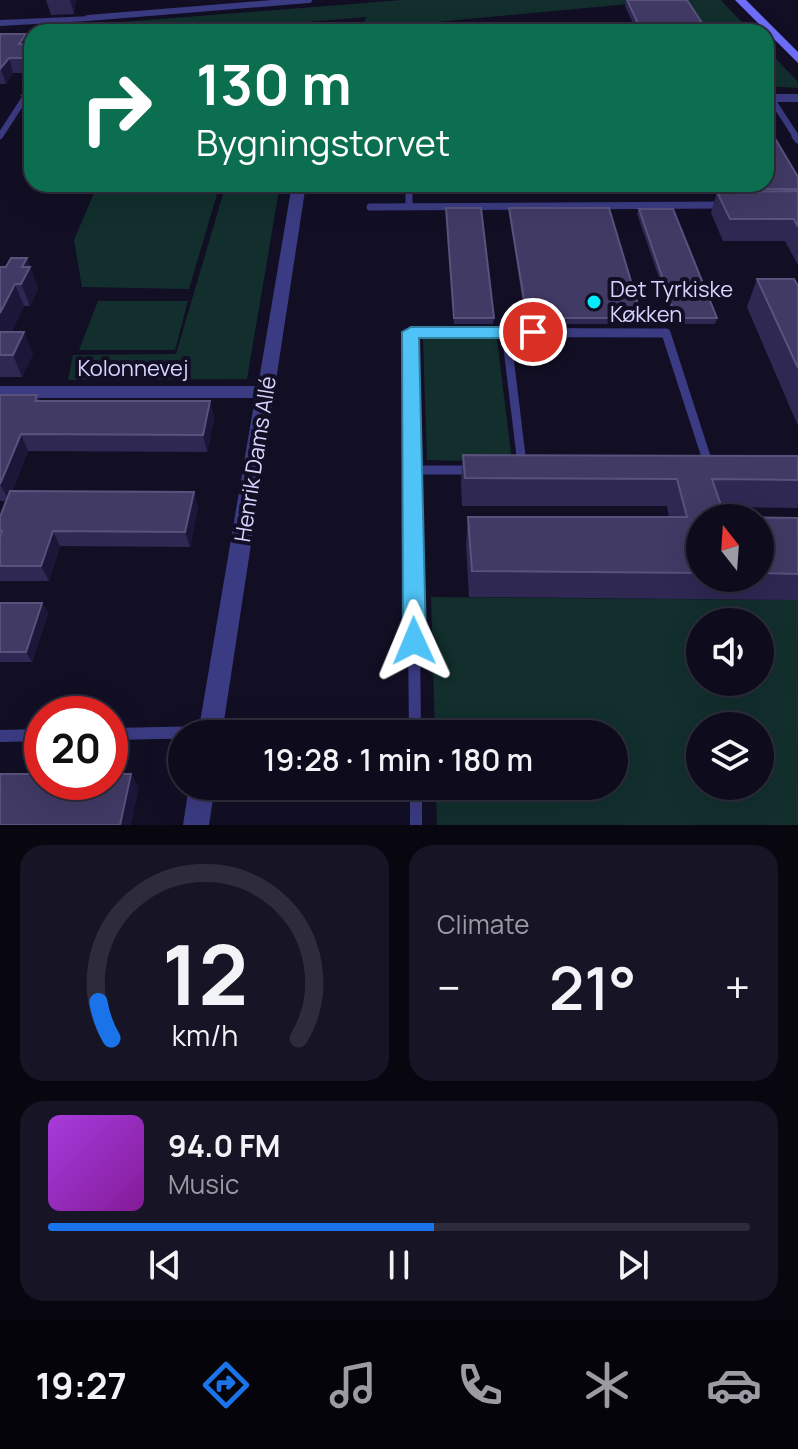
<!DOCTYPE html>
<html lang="en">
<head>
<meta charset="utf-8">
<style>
  :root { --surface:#0e0b1c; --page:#171425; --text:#f1f3f6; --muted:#9b9ba3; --line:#2e2b3b; --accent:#1a73e8 }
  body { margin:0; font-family:Manrope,sans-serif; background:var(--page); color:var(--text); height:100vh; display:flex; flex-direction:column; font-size:30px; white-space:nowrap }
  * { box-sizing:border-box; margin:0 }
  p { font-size:26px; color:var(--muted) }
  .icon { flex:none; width:44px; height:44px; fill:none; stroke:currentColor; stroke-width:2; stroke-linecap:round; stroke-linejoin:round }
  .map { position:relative; height:825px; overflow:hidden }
  .sheet { display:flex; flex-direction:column; gap:20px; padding:20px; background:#08060f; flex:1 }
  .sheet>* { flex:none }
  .hud { position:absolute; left:24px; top:24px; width:750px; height:168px; border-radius:24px; box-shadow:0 8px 32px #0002,0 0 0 2px var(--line); background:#0b6e4f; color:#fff; overflow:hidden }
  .needle { width:52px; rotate:343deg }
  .buttons { position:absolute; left:686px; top:504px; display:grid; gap:16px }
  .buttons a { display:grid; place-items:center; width:88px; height:88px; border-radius:50%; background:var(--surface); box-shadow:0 8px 32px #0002,0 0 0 2px var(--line); font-size:40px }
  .speed { position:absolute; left:24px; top:696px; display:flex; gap:16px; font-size:40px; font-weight:700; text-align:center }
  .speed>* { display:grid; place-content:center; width:104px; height:104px; border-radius:50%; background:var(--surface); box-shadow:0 8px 32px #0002,0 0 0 2px var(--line); line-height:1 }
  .speed .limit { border:12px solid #d22; background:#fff; color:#111 }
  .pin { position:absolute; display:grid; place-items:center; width:68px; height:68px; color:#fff; margin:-34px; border:4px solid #fff; border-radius:50%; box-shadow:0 2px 8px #0007 }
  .me { position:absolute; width:88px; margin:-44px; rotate:359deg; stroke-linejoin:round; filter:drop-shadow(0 0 6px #0008) }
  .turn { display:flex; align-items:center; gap:28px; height:168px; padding:0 40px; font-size:36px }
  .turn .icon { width:104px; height:104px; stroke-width:2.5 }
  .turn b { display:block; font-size:56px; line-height:68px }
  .big { font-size:60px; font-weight:600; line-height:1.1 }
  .sheet .card { flex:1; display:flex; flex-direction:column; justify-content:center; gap:12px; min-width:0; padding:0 28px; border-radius:24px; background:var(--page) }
  .sheet .dial { align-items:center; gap:0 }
  .dial svg { height:208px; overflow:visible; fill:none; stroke:var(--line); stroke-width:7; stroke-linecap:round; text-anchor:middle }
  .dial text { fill:var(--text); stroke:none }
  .song { display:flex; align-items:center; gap:24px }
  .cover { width:96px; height:96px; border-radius:12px; background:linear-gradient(135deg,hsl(280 70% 55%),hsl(290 70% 35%)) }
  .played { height:8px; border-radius:4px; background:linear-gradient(90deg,var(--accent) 55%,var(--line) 55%) }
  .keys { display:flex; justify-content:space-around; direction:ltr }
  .heat { display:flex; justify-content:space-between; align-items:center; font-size:44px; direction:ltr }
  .sheet .tiles { flex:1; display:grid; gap:20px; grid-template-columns:1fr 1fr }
  .card:last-child { grid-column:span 2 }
  .trip { position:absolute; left:168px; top:720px; width:460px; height:80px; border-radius:40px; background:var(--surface); box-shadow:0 8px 32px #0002,0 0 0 2px var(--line); font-weight:600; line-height:80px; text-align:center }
  .dock { display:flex; height:128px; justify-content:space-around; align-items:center; background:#06040b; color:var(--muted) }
  .dock .icon { width:56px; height:56px }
  .dock .on { color:var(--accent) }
  .dock b { font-size:36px; color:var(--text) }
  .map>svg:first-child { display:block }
</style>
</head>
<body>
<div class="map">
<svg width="798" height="825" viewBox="0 0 798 825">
  <rect width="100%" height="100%" fill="#120f25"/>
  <path fill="#122f2d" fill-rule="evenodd" d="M403 0H672L425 23 429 32H360L366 17 186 32H91L97 24Z
    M688 0H721L751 32H708Z
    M766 48 798 82V88L766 86Z
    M98 184H220L189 289 82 287 74 240Z
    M226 184H280L247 379 68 380 73 355 176 354Z
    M98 301H188L175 350H79Z
    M423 339H497L512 462 427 460Z
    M431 597 798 600V825H437L436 786H614V734H435ZM700 622H760V682H700ZM700 726H760V786H700Z"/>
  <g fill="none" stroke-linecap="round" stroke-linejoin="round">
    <path stroke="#3b3b83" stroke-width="6" d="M88 18 309 0
      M771 98 797 138
      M0 136 26 96"/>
    <path stroke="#3b3b83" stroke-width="7" d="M795 136 798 140
      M409 184V204
      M370 207 723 205"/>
    <path stroke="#3b3b83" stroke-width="9" d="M506 332 522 464
      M412 470H473
      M413 538 411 332 666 333 709 466"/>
    <path stroke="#3b3b83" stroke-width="12" d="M413 536 415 734
      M110 734 211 732
      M0 736 42 735
      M416 786V825"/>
    <path fill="#3b3b83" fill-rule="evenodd" d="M92 16V20L88 21 0 26V20Z
      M32 93V99L20 96 22 94Z
      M766 94H798V102H766Z
      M292 184H306L222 734H198L255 398H0V386H258Z
      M189 786H215L209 825H183Z"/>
    <path fill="#6d6ffc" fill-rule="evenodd" d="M735 0H746L798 52V63Z"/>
  </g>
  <path fill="#2f2853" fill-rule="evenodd" d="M46 0H76L74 14 51 15Z
    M626 0H687L708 32H637L625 6Z
    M0 34H26L29 44H32V73H13L6 84H0Z
    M722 184H766L798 189V265L785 241H723L711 213 717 192H725Z
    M446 208 494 318 493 324H454Z
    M509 208 642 318 640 324H526L509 213Z
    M639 209 717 318 715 324H675L637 214Z
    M27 258 38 289 30 306H24L11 332 33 354 22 377H0V267H6Z
    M757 279 798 286V426L747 307Z
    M0 395H37L40 401H210L214 418 207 452 28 451 12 491 198 507 190 547 60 546 49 581H0V517L7 501H0Z
    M463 455 798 456V508L721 507 725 517 798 518V600L469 597 466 544 468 517H669L667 506H462L461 483ZM700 518H760V578H700Z
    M0 603H42L48 613 32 662H0Z"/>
  <path fill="#1c1639" d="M70 0H76L74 14Z
    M26 34 30 49 19 44Z
    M9 58 13 73 6 84 1 69Z
    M27 258 38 289 30 306 21 284 22 267Z
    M15 284 24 306 0 353V313Z
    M24 332 33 354 22 377 13 355Z
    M210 401 214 418 207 452 203 435Z
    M21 434 28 451 9 501 0 484Z
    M194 492 198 507 190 547 185 532Z
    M53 531 60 546 49 581 41 566Z
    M42 603 48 613 32 662 26 652Z
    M131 774 139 787 131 825H120Z"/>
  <path fill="#413a65" stroke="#58527d" stroke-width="2" d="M627 0H687L708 32H642Z
    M232 26H290L289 32H230Z
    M0 34H26L19 44H32V58H9L0 69Z
    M766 140H776L798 177V189H732L730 184H766Z
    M798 191V227L794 219H730L717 192Z
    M446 208H481L494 318H454Z
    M509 208H609L642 318H527Z
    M639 209H673L717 318H676Z
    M11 258H27L22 267H30L21 284H15L0 313V267H6Z
    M757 279H794L798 286V368Z
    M0 332H24L13 355H0Z
    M0 395H37L35 401H210L203 435 21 434 0 484Z
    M463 455 798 456V480L712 479 725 517 798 518V574L760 573V518H700V573L472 571 468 517H687L677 479 465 478Z
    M10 491 194 492 185 532 53 531 41 566H0V537L2 531H0V517Z
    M0 603H42L26 652H0Z
    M0 774H42V782H110V774H131L120 825H0Z"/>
  <path fill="#4fc3f7" stroke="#337fa1" stroke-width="2" d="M411 327H533L541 332 533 338H419L426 641 422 649 414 652 406 649 403 641 402 332Z"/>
  <circle fill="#04ecfa" stroke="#120f25" stroke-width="3" cx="594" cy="302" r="8"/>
  <g text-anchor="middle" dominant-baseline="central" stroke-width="8" stroke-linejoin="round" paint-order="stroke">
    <g font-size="22" fill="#d7d4fe" stroke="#120f25" text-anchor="start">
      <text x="610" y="289">Det Tyrkiske<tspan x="610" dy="25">Køkken</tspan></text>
    </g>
    <g font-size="22" fill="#d7d4fe" stroke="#120f25">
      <text x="133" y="368">Kolonnevej</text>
      <text transform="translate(255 459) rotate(-81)">Henrik Dams Allé</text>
    </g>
  </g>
</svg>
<div class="buttons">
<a><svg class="needle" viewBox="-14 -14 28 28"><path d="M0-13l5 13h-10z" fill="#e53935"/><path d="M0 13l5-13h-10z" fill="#9b9ba3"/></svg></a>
<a><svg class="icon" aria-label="sound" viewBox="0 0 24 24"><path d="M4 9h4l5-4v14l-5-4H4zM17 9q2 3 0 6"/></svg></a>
<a><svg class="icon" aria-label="layers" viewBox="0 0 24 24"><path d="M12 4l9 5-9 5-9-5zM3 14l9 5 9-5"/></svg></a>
</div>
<div class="speed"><div class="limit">20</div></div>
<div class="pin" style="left:533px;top:332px;background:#d93025"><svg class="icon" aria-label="arrive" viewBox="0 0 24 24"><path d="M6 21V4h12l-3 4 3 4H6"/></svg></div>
<svg class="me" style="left:414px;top:641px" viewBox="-20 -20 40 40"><path d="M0-17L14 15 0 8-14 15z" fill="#4fc3f7" stroke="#fff" stroke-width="4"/></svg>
<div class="trip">19:28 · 1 min · 180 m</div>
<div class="hud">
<div class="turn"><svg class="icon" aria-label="right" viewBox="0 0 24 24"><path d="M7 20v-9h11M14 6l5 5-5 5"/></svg><div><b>130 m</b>Bygningstorvet</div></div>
</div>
</div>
<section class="sheet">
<div class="tiles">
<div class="card dial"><svg viewBox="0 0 100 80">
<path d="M14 69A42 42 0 1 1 86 69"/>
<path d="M14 69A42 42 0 0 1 9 55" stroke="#1a73e8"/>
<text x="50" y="56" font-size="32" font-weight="700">12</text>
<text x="50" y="72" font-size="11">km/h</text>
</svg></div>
<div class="card"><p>Climate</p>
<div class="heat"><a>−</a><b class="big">21°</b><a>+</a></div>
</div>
<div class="card">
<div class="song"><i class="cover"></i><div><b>94.0 FM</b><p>Music</p></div></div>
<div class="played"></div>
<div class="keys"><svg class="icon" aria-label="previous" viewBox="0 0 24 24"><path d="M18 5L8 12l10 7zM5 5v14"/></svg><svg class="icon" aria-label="pause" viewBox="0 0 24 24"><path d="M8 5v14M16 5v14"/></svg><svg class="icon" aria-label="next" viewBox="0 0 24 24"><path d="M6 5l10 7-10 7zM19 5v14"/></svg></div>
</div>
</div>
</section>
<nav class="dock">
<b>19:27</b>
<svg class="icon on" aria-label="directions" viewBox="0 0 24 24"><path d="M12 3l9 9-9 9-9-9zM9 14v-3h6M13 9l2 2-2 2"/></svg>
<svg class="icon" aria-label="music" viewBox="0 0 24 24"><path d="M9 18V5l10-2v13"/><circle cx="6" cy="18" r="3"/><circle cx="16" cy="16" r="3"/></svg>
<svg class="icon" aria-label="phone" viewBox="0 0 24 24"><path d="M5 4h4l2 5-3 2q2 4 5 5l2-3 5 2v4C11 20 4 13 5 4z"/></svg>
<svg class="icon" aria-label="climate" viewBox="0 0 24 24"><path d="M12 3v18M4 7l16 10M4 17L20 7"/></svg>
<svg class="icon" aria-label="car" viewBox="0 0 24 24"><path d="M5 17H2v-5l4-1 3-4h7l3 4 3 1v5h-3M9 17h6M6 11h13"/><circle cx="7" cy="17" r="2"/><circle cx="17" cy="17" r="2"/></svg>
</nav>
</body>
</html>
